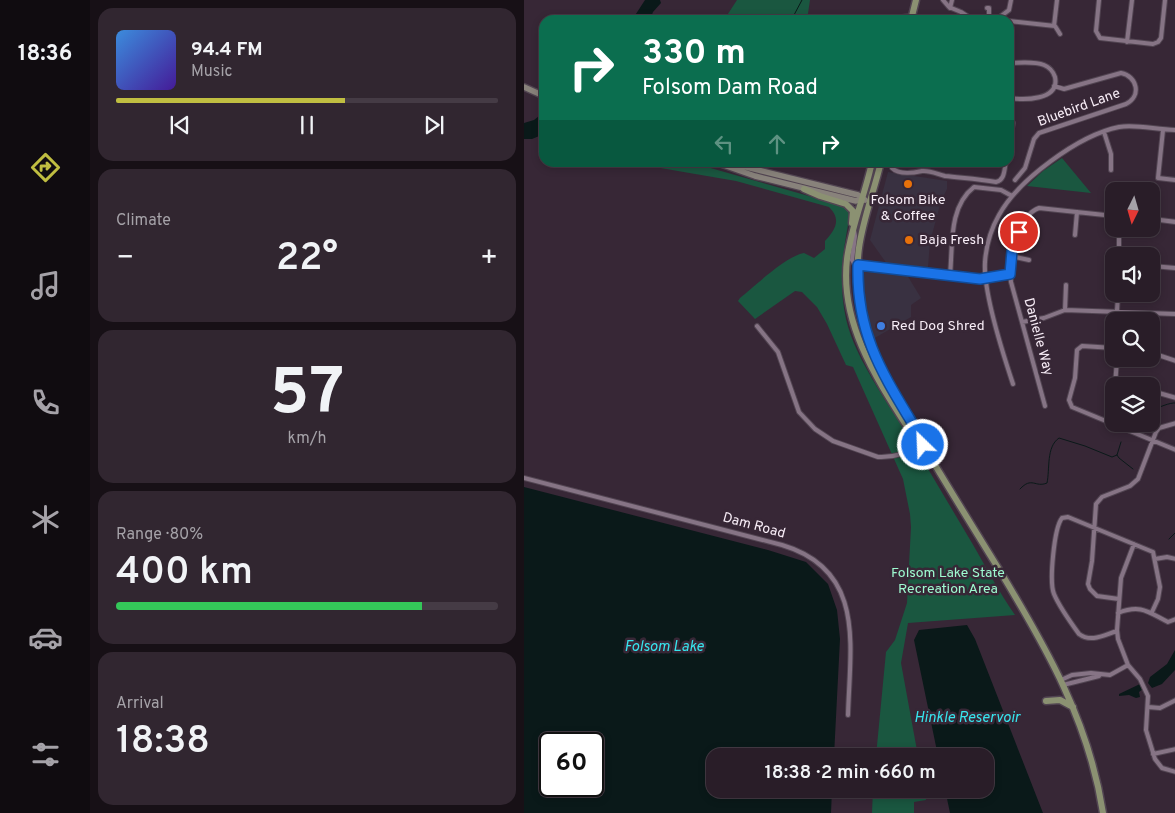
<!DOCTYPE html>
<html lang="en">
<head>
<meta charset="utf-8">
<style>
  :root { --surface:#291d28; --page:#312630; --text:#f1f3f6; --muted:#a5a2a8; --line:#453b45; --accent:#c0be41 }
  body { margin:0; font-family:Overpass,sans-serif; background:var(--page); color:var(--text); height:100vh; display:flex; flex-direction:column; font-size:19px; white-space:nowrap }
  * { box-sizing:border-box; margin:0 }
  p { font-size:16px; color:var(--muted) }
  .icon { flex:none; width:28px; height:28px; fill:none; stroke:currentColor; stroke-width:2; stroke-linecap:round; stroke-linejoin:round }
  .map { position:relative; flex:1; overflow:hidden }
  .drawer { display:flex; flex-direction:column; gap:8px; padding:8px; background:#171016; width:434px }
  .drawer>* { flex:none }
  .top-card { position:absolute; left:15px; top:15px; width:475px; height:152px; border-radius:15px; box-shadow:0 2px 8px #0003,0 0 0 1px var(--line); background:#0b6e4f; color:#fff; overflow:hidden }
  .needle { width:32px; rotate:185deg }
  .buttons { position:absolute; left:581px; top:182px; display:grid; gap:10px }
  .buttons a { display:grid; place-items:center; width:55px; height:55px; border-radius:10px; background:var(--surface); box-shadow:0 2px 8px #0003,0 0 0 1px var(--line); font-size:25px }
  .speed { position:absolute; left:15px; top:732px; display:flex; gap:10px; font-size:25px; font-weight:700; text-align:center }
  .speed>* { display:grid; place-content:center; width:65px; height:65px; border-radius:50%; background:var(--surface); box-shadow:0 2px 8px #0003,0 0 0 1px var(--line); line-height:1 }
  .speed .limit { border:2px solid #111; border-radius:8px; background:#fff; color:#111 }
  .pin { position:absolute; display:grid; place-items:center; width:42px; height:42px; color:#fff; margin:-21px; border:2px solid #fff; border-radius:50%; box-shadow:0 1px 5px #0007 }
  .me { position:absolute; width:55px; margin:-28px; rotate:336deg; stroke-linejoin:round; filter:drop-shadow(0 0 4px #0008) }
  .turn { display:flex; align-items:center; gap:18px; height:105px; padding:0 20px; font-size:22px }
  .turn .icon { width:65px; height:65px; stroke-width:2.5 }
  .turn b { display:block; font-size:35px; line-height:42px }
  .lanes { display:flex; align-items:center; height:48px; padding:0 20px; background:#0003; justify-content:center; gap:25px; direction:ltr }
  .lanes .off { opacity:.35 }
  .big { font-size:38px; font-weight:600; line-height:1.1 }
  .drawer .tile { flex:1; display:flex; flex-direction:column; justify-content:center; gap:8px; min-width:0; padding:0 18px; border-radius:15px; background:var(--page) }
  .drawer .dial { align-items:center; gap:0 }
  .dial b { font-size:65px; line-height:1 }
  .song { display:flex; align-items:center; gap:15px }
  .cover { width:60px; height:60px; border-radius:8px; background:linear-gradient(135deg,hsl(210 70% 55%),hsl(260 70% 35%)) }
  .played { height:5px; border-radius:2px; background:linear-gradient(90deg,var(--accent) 60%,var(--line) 60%) }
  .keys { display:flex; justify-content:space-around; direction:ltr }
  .heat { display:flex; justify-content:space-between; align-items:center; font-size:28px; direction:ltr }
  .charge { height:8px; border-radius:4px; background:linear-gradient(90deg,#34c759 80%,var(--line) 0) }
  .trip { position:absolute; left:182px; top:748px; width:288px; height:50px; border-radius:15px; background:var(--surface); box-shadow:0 2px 8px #0003,0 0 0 1px var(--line); font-weight:600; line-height:50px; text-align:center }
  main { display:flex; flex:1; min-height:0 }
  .tab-bar { display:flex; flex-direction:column; width:90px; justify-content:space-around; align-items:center; background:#100c10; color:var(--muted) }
  .tab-bar .icon { width:35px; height:35px }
  .tab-bar .on { color:var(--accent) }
  .tab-bar b { font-size:22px; color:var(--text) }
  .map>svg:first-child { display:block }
</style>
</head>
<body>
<main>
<nav class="tab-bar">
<b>18:36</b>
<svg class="icon on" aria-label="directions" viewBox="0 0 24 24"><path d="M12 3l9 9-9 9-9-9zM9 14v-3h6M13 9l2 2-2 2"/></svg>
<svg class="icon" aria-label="music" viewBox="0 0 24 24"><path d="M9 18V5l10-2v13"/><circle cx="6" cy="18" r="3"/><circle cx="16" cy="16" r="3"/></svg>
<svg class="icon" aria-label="phone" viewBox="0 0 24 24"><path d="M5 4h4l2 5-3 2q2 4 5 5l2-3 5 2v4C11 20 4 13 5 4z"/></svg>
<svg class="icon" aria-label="climate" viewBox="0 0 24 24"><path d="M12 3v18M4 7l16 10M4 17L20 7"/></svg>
<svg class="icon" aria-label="car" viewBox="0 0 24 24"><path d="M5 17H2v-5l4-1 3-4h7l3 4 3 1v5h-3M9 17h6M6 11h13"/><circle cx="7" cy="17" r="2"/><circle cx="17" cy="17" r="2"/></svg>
<svg class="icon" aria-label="filters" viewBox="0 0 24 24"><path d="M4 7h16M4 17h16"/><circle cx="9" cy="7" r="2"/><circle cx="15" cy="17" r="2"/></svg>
</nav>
<section class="drawer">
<div class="tile">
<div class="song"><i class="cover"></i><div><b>94.4 FM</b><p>Music</p></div></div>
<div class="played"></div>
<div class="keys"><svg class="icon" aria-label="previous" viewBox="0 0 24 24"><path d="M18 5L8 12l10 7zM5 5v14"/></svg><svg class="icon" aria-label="pause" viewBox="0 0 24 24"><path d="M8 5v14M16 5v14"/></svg><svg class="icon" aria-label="next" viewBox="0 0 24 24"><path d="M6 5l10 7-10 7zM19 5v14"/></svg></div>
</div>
<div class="tile"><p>Climate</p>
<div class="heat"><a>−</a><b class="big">22°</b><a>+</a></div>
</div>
<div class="tile dial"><b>57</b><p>km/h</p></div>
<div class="tile"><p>Range · 80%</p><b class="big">400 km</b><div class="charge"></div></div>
<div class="tile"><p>Arrival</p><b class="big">18:38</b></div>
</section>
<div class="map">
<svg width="652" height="813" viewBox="0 0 652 813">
  <rect width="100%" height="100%" fill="#372736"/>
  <path fill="#393141" d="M364 172 423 181V189L417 201 406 242 404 267 363 264 346 240Z
    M342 270 383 275 397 298 387 305V317L349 339 342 324 338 304 337 277 338 272Z"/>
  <path fill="#1a5740" d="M213 0H286L283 20H200Z
    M538 158 567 193 503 186 519 171Z
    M115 163H169L320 206 326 214C319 251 314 281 322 319 332 363 371 412 394 452 412 482 430 513 448 543 462 567 475 592 491 615L384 623 377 663 394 756H352L362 652 371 640 383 603 387 527 386 514 379 479 329 367 322 365 303 324 293 307 278 292 271 291 231 319 214 301 216 298C231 286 262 256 280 253L290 258 301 249V241C311 230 318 220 305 207L212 181 119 165Z
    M349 789H400L402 800 390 802V813H348Z"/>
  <path fill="#0a1919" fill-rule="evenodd" d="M121 0H136L137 3 129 12 126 20H108Z
    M20 112V134L8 139H0V123L10 120Z
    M0 487 244 550 282 562 304 584 313 610 316 639 310 756H191V789H308L307 813H0ZM26 744H69V786H26Z
    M443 625 451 639 519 813H426L421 789H461V756H414L390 640 395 630Z
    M651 650V670L638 684 628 688 624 683 626 677 643 664Z
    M616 684 619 689 615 692 616 697 612 698 605 695 595 696V694Z"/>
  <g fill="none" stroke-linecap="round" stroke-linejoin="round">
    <path stroke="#0a1919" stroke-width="1" d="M270 15 278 0
      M257 20 259 18 276 15 307 20
      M628 410C634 408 646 402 652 403
      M607 428 609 424
      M593 455 595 458 609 469
      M496 489C508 476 511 488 523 483 526 469 522 447 535 438L561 446 588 457 593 455 597 442
      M645 539 652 532"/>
    <g stroke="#524552" stroke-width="6">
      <path id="minor" d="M419 0 425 7 437 12 449 20
        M575 0 572 31 576 38 629 44 634 42 637 38 641 0
        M426 8 428 0
        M463 8H465V20
        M376 20 378 17 388 16
        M472 20 485 10 487 0
        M485 21 531 26 536 34
        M530 26 533 0
        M603 42 608 0
        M485 63C496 63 510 61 520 65 525 67 529 71 531 77 536 101 499 100 485 98
        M485 120 489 123 485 144
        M639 130 634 178 652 180
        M580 132 587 154V170
        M369 162 368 168C375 175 389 173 398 171 406 170 413 174 421 176 438 178 455 179 472 182 481 180 480 170 482 162
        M491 180 501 168 510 139 515 133 602 104C618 96 613 76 597 73L540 89 530 86
        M628 219 652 222
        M330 230 331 236 328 260 331 265 457 279 486 274
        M551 235 553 212
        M487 256 505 260
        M595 256V229
        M628 266 652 268
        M426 275C429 247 424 207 450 187L477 190 488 196
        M541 310 542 285
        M593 311 594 294
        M498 322 520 318 541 310 652 314
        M233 326 254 352 275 412 291 429 309 441 354 457C371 458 384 452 399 445
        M590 348 558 346 553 350 551 378 545 400 548 407 652 450
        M628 353 652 361
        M489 384C479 354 459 292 461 262 462 247 467 229 475 215 494 180 555 135 595 127 613 124 633 130 652 130
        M591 384 611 386
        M591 386 593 359
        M628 391 652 398
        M521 406 487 282C484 261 493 216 515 208L590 216
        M584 423 590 400
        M0 478 258 545C342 570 326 645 324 715
        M610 544 597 578 593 630 594 639 604 665 616 679 624 696 622 730 631 759 638 768 652 772
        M631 559 643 557 652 559
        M595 599 573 596 566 589 564 584 568 561 572 504 578 497 606 486 614 479 632 432 635 428 652 423
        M594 613C617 604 624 612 644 622L652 619
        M593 631C580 635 567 643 555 634 547 623 535 606 530 594 525 582 530 528 538 518L544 517 629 552 636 587 634 599 628 612
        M537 680 548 675 567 673 586 675 604 665
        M539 685 575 676
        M624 707 636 708 652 700
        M629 754 652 749"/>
    </g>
    <g stroke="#524552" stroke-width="8">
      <path id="secondary" d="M0 87 20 96
        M191 162 231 176 332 201 338 199
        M202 162 334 195 341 200"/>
    </g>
    <g stroke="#524552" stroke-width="9">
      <path id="primary" d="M387 20 392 0
        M348 162C341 195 327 227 323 259 315 327 357 385 391 439L399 445
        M357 162C350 191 339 219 335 248 325 324 358 374 396 436L399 445C424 487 450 529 476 571 523 649 565 722 579 813
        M280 189 296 196 322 204 329 211 328 223
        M522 701 536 700 549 707"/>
    </g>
    <use href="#minor" stroke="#867485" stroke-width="4"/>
    <use href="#secondary" stroke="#88827b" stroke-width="5.5"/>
    <use href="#primary" stroke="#8b9172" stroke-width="6"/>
  </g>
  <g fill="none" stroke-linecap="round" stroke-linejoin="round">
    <g stroke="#114b97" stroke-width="12">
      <path id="route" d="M399 445 396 436C361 377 332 337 334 265L456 279 486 274 488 251 495 232"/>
    </g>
    <use href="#route" stroke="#1a73e8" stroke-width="9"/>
  </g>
  <g fill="#e8710a" stroke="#372736" stroke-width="2">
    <circle cx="384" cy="184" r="5"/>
    <circle cx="385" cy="240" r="5"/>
  </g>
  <circle fill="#3f7fe0" stroke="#372736" stroke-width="2" cx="357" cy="326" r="5"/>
  <g text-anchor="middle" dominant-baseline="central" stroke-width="5" stroke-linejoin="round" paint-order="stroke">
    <g font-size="14" fill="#f8edf7" stroke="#372736">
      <text transform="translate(555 108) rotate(-20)">Bluebird Lane</text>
      <text transform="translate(514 337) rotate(75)">Danielle Way</text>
      <text transform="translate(230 526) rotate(15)">Dam Road</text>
    </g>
    <g font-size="14" fill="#f8edf7" stroke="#372736" text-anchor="start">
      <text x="384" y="200" text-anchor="middle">Folsom Bike<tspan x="384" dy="16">&amp; Coffee</tspan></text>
      <text x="395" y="240">Baja Fresh</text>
      <text x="367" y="326">Red Dog Shred</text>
    </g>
    <g font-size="14" fill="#9efad0" stroke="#372736">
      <text x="424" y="573">Folsom Lake State<tspan x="424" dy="16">Recreation Area</tspan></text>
    </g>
    <g font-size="15" font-style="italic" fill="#37e5ee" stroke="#372736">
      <text x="140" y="647">Folsom Lake</text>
      <text x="443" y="718">Hinkle Reservoir</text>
    </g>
  </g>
</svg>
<div class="buttons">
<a><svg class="needle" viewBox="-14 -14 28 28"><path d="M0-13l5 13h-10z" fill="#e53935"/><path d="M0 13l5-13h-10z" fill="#a5a2a8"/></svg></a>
<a><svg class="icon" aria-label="sound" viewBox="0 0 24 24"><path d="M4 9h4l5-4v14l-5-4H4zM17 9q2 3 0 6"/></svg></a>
<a><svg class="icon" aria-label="search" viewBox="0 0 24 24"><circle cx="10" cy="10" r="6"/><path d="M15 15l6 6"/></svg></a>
<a><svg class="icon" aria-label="layers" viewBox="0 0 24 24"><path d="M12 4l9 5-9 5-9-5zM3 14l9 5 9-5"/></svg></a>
</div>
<div class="speed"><div class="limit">60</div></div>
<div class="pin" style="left:495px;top:232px;background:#d93025"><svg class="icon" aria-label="arrive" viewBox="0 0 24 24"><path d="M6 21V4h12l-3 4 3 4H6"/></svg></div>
<svg class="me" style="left:399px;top:445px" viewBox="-20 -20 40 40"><circle r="17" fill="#1a73e8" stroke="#fff" stroke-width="3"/><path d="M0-11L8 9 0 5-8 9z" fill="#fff"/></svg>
<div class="trip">18:38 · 2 min · 660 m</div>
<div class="top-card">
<div class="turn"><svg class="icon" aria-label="right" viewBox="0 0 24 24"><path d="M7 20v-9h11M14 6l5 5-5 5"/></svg><div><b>330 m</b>Folsom Dam Road</div></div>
<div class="lanes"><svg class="icon off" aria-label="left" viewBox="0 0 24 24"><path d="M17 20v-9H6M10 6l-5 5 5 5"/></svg><svg class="icon off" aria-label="ahead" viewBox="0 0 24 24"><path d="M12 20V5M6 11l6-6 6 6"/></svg><svg class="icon" aria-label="right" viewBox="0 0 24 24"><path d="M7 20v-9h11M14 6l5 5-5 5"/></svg></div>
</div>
</div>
</main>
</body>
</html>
